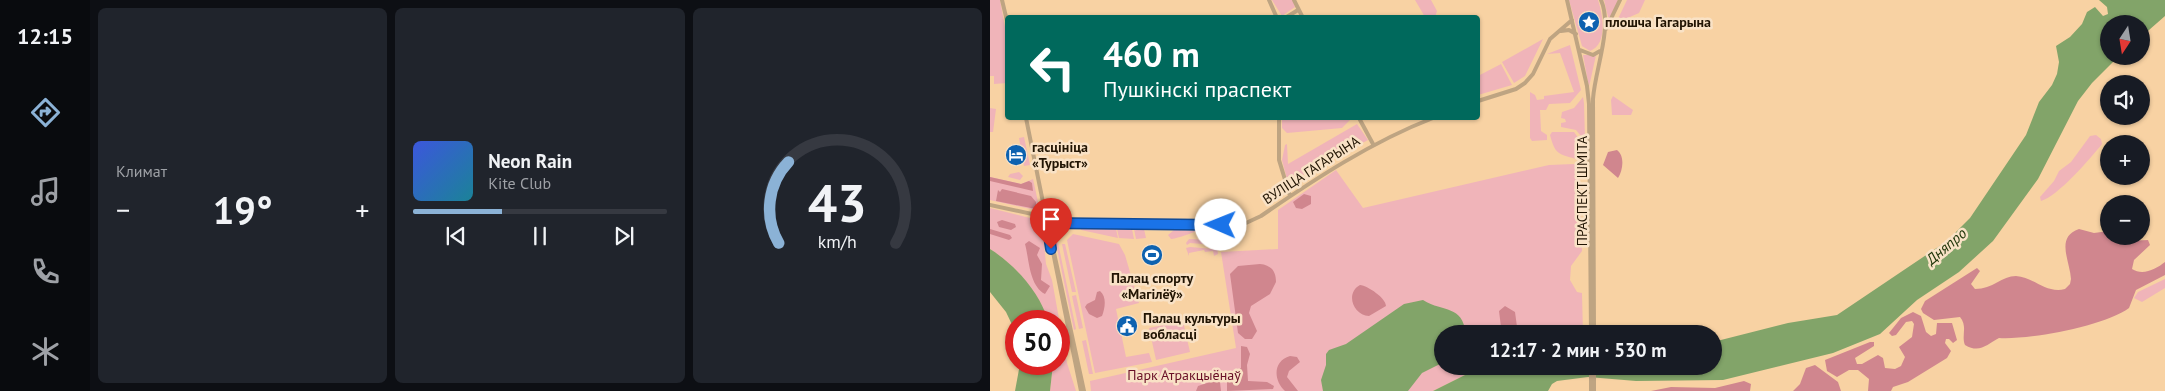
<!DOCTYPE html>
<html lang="ru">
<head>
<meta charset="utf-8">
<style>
  :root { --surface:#171b24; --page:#20242c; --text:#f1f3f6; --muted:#9ea1a6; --line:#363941; --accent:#8bb2d6 }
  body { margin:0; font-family:"PT Sans",sans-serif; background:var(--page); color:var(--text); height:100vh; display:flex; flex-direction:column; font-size:19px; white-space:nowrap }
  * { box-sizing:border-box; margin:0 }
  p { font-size:16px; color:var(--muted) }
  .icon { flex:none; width:28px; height:28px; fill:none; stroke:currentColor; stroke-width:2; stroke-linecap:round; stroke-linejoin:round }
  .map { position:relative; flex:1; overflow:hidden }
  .drawer { display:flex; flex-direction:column; gap:8px; padding:8px; background:#0d0f14; width:900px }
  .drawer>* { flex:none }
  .top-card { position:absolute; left:15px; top:15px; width:475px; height:105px; border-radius:5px; box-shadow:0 1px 4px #0004; background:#00695c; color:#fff; overflow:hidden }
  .needle { width:32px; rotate:192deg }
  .controls { position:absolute; left:1110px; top:15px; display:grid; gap:10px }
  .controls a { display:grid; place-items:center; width:50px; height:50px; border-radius:50%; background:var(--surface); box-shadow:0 1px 4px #0004; font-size:25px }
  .speed { position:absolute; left:15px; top:310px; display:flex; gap:10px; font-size:25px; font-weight:700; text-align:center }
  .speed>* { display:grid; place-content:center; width:65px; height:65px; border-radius:50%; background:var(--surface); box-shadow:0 1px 4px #0004; line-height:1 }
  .speed .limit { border:8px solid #d22; background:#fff; color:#111 }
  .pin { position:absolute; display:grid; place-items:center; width:42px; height:42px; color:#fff; margin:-51px -21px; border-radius:50% 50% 50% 0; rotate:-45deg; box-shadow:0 0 5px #0007 }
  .pin .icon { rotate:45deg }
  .me { position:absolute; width:55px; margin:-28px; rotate:271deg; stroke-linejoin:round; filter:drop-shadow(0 0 4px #0008) }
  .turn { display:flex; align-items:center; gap:18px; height:105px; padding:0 15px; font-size:22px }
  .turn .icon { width:65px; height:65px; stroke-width:2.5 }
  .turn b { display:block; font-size:35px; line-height:42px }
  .big { font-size:38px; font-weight:800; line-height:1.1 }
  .drawer .widget { flex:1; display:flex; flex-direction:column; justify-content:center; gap:8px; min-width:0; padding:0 18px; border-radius:8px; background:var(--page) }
  .drawer .dial { align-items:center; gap:0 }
  .dial svg { height:130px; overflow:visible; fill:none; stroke:var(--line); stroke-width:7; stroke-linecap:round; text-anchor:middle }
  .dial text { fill:var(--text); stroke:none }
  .song { display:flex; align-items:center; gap:15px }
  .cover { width:60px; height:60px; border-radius:8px; background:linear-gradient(135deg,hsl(230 70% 55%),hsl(190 70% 35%)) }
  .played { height:5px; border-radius:2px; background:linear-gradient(90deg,var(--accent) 35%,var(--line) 35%) }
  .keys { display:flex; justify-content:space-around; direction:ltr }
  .heat { display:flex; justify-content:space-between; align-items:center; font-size:28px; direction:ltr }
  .drawer .tiles { flex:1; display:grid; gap:8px; grid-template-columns:repeat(3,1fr) }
  .trip { position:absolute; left:444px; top:325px; width:288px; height:50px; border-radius:25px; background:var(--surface); box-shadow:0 1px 4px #0004; font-weight:800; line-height:50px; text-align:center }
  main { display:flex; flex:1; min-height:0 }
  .tab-bar { display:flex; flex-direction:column; width:90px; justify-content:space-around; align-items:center; background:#090b0e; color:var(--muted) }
  .tab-bar .icon { width:35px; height:35px }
  .tab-bar .active { color:var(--accent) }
  .tab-bar b { font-size:22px; color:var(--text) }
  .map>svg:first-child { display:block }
</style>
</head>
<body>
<main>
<nav class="tab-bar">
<b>12:15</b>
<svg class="icon active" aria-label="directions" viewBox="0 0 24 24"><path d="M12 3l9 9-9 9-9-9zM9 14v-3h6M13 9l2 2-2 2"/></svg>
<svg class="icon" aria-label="music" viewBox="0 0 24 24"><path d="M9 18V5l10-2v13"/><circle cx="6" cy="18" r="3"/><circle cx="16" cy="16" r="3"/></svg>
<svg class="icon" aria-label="phone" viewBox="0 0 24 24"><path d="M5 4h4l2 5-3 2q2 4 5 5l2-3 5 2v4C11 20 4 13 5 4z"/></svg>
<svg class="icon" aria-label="climate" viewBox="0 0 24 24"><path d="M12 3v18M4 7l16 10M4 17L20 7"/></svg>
</nav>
<section class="drawer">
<div class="tiles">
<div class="widget"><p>Климат</p>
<div class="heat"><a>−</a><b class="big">19°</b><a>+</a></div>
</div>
<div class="widget">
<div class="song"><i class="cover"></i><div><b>Neon Rain</b><p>Kite Club</p></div></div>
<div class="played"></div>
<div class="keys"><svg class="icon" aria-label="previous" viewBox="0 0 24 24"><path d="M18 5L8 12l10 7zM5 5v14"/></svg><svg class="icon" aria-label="pause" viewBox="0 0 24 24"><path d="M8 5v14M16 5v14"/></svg><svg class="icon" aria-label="next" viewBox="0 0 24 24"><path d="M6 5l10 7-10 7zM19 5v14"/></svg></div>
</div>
<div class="widget dial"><svg viewBox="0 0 100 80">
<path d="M14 69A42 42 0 1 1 86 69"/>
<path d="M14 69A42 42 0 0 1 20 19" stroke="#8bb2d6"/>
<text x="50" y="56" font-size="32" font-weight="700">43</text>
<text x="50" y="72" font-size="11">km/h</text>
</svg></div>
</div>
</section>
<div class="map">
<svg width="1175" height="391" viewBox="0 0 1175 391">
  <rect width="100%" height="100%" fill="#f8d2a3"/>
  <path fill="#f0b4b9" d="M0 0H10L17 38V83L4 84V76H0Z
    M282 0H303L305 7 292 16Z
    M425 0H441L447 11 445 17H435Z
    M579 0H608C613 15 618 44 600 51L592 46Z
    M614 0H628L619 21Z
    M637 0H655L649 13 626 23Z
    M553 39 535 76 524 83 512 62Z
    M580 45 591 90 580 103 559 104 556 110H550L551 131 557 135V140L542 141 540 138V92L545 95 547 100 554 99V96L584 92 570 53 557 54Z
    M593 55H606L599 87Z
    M511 64 522 85 488 95V76Z
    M623 96 643 110 641 115H622L621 100Z
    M593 97 594 103 595 141 586 130 571 127V123L576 122 575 119 571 118 572 112 584 108Z
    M0 108 6 109 3 132H0Z
    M292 118H360V120L352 128 297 133 292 128Z
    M367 124 378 140 298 183 292 160 295 145 297 144 298 164Z
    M562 132H584L594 146 593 155 586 159C568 154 565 154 560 135Z
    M1106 135 1111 139 1112 144C1101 158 1067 197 1051 201L1050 197 1064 181 1069 171 1081 162 1100 136Z
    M34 137 40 165 34 166 29 138Z
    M584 164 589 168 592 251 581 266 580 280 587 292 592 293 593 334H452V366H493L443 391H101L100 381 246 348 231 252 288 249V210L346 170 373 208 559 165Z
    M29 172 33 176 30 180 18 177 20 174Z
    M0 177 31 184 43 179 50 211 0 200Z
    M0 208 48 220 52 224 56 264 62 280 77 363 86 391H60L63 364H69V321H58C49 292 26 266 0 249Z
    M91 228 126 229 128 238 91 230Z
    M127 229H142L144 239 129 238Z
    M144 229H154L156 238 146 239Z
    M184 230 206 231C203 233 185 239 181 239L178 235Z
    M66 233 86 329 84 330 64 234Z
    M83 234 129 244 135 255 149 303 126 309 136 357 159 353 162 362 105 373 77 240Z
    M199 239 226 240 227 242 224 245 200 243 197 245 196 243Z
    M72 244H75L86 292H82Z
    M200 247 224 249 227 247 228 254 224 256 223 251 215 252 214 250 199 253V256L196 248Z
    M1175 279V288L1152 302 1144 298 1148 292Z
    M86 295 93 328 89 329 82 296Z
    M193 321 200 352 166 360 159 328Z
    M96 340 103 374H99L92 341Z"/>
  <path fill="#d0868e" d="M627 150C635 156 633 170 628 178L613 165 618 152Z
    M0 177 31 184 39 181 42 183 43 191 0 181Z
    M12 189 41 196 46 202V209L6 201 8 190 10 192Z
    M314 194 321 196V204L312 209 306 208 303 202Z
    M12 220 25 224 26 227 21 230 9 227 7 222Z
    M0 229 20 235 22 238 19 240 0 234Z
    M1089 229 1104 233 1119 231V236H1129L1138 241 1158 240 1160 245 1144 260 1142 269C1153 276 1166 269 1175 262V275L1146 290 1139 308C1115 326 1039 340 1009 338 997 344 990 354 975 345 971 335 978 327 970 317L944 320 933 313 931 309 935 301 987 268 990 271 981 284 985 289C1003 289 1012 276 1026 276 1044 277 1056 294 1075 289L1080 284 1081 279C1080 261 1065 237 1089 229Z
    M39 241 50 248 47 255 52 264 51 280 60 286 55 294C39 286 39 258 35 244Z
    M270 264C281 265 286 271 286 282L280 294 261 306 259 313 267 331 262 339H255L248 333 240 274 248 266Z
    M370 285C378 286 396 298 396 306L379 316C363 315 355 293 370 285Z
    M110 291C117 297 115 308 112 316L107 318 99 314 95 307 97 304 105 300 107 292Z
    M515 306 525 312 528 334H496L511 327 509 311Z
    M923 312 931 316 936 332 941 336 946 334 947 323H962L967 340 963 343 959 339H956L955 343 961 351 957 358 918 382 903 387 901 391H878L879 379 868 370H859L847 377 837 371 835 360 880 342H884V346L865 358 867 364H872L888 355 893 358 895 368 905 369 911 366 915 357 909 347 922 337 924 324 922 321 916 322 906 335 902 336 899 333 911 318Z
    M251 346 257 347 260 354 257 365 258 381 277 382 284 386 283 389 237 391V376L251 368Z
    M300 356 307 357 310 362 299 371 297 377 308 391H295C283 380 283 361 300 356Z
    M825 365 848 382 851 391H803L810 384 816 368Z
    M226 380 230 382 231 391H206L208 386Z
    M754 381 761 384 760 391H661L681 387 725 388Z"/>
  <path fill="#82a469" d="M1109 0H1175V16L1151 37V24H1119V56H1129L1102 83 1088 101 1048 179 1003 241 969 272 927 300 890 334 843 353 733 380 646 381 598 377 567 381 562 384 558 391H443L493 366H722L723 342 798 323 847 315 957 241 980 218 1036 135 1049 102 1062 85 1067 74 1069 62 1066 46 1080 37 1092 24 1097 12 1105 7 1113 16 1118 14 1117 7Z
    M0 249C25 265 50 292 58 321H26V333L16 312 0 292Z
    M433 300C454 313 472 304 476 334H452V363L432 373 418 391H333L331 380 336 365V354L339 350 356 344 414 304Z
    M30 364H63L60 391H25Z"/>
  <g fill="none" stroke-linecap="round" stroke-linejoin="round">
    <path stroke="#bea482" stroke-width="4" d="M12 0 18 25
      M279 0 287 18
      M304 0 313 18
      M577 0 597 86 599 104 601 334
      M295 18 308 10
      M616 29 630 0
      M571 31 579 30 586 34
      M590 50 603 55 610 51
      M488 101 526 89 535 83 543 74 560 39 582 20
      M36 118 91 391
      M289 118V160L300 196
      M369 118 383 144
      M0 205 56 217
      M57 223 231 225 256 223 271 216C325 179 381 142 443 118
      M58 225 94 391
      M604 334 603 99C605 69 623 28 611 0
      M601 366V391
      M604 366V391"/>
  </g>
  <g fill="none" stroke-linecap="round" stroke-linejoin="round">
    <g stroke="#114b97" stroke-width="12">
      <path id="route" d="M61 249 57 223 231 225"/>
    </g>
    <use href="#route" stroke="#1a73e8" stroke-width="9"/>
  </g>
  <defs>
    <g id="sight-disc" transform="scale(1.125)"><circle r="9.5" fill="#0e62b0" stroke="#f9e2c6"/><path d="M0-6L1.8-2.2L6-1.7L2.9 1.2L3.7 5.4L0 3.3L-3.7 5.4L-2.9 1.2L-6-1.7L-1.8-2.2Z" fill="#fff"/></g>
    <g id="hotel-disc" transform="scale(1.125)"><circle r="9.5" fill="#0e62b0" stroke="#f9e2c6"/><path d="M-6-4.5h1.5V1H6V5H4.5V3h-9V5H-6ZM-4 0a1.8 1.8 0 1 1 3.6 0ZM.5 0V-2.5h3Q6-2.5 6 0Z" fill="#fff"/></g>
    <g id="stadium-disc" transform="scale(1.125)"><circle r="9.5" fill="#0e62b0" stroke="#f9e2c6"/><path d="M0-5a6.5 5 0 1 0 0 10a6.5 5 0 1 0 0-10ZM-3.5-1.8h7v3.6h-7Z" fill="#fff"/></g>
    <g id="civic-disc" transform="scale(1.125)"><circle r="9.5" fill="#0e62b0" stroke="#f9e2c6"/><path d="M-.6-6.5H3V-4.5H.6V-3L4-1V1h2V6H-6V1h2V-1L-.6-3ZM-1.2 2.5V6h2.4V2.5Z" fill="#fff"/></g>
  </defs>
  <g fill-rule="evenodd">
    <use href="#sight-disc" x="599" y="22"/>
    <use href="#hotel-disc" x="26" y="155"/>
    <use href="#stadium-disc" x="162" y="255"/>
    <use href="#civic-disc" x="137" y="326"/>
  </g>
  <g text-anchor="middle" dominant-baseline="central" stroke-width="5" stroke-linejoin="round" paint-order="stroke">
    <g font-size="14" font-weight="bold" fill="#211403" stroke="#f9e2c6" text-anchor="start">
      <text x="615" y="22">плошча Гагарына</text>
      <text x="42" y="147">гасцініца<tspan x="42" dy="16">«Турыст»</tspan></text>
      <text x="162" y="278" text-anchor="middle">Палац спорту<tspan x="162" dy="16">«Магілёў»</tspan></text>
      <text x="153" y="318">Палац культуры<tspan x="153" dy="16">вобласці</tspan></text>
    </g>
    <g font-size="14" fill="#211403" stroke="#f9e2c6">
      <text transform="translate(321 170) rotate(-33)">ВУЛІЦА ГАГАРЫНА</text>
      <text transform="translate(592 191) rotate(-90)">ПРАСПЕКТ ШМІТА</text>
    </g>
    <g font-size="14" fill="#680e26" stroke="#f9e2c6">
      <text x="194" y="375">Парк Атракцыёнаў</text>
    </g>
    <g font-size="15" font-style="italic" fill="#1c3206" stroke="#f9e2c6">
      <text transform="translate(956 246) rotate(-40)">Дняпро</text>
    </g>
  </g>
</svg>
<div class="controls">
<a><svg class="needle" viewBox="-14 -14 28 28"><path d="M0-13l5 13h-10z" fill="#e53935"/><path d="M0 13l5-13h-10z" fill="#9ea1a6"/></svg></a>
<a><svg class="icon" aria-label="sound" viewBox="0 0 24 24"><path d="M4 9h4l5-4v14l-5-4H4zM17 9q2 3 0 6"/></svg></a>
<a>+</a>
<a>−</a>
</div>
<div class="speed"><div class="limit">50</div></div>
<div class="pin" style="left:61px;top:249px;background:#d93025"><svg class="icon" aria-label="arrive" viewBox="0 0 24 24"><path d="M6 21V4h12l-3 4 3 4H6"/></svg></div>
<svg class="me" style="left:231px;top:225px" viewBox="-20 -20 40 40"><circle r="19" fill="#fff"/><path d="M0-13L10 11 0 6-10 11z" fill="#1a73e8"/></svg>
<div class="trip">12:17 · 2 мин · 530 m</div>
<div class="top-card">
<div class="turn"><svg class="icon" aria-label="left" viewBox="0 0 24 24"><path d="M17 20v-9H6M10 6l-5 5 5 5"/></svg><div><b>460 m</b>Пушкінскі праспект</div></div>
</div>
</div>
</main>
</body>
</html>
